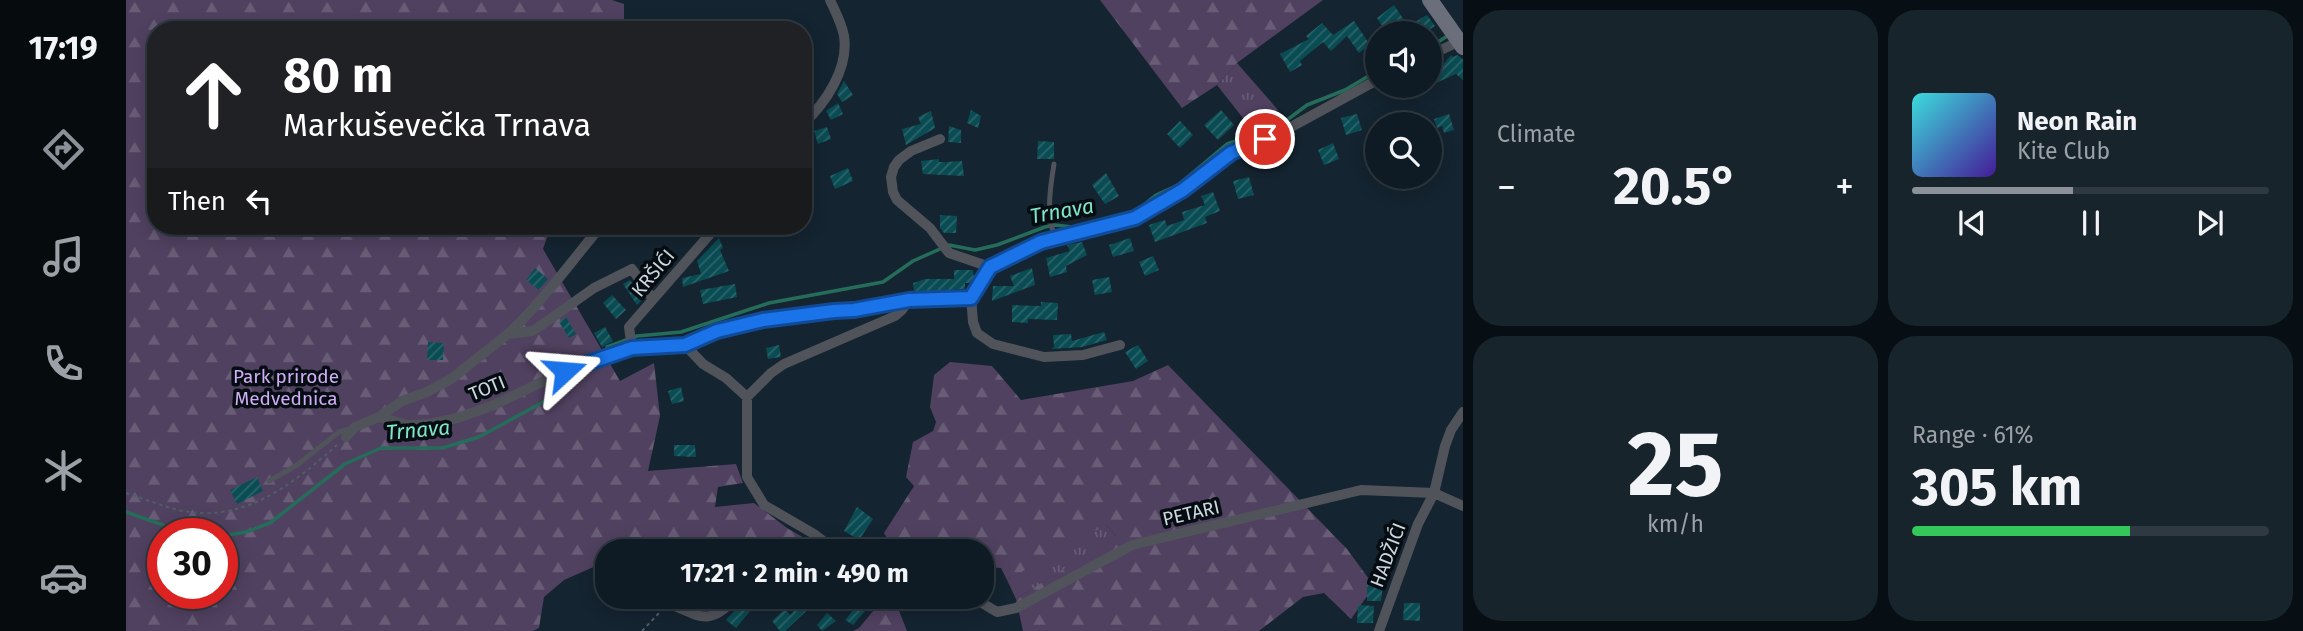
<!DOCTYPE html>
<html lang="en">
<head>
<meta charset="utf-8">
<style>
  :root { --surface:#0f1b24; --page:#18242c; --text:#f1f3f6; --muted:#9ba1a6; --line:#2f3941; --accent:#8c9099 }
  body { margin:0; font-family:"Fira Sans",sans-serif; background:var(--page); color:var(--text); height:100vh; display:flex; flex-direction:column; font-size:26px; white-space:nowrap }
  * { box-sizing:border-box; margin:0 }
  p { font-size:23px; color:var(--muted) }
  .icon { flex:none; width:38px; height:38px; fill:none; stroke:currentColor; stroke-width:2; stroke-linecap:round; stroke-linejoin:round }
  .map { position:relative; flex:1; overflow:hidden }
  .side { display:flex; flex-direction:column; gap:10px; padding:10px; background:#080f14; width:840px }
  .side>* { flex:none }
  .guide { position:absolute; left:21px; top:21px; width:665px; height:214px; border-radius:28px; box-shadow:0 4px 18px #0003,0 0 0 2px var(--line); background:#202124; color:#fff; overflow:hidden }
  .controls { position:absolute; left:1239px; top:21px; display:grid; gap:14px }
  .controls a { display:grid; place-items:center; width:77px; height:77px; border-radius:50%; background:var(--surface); box-shadow:0 4px 18px #0003,0 0 0 2px var(--line); font-size:35px }
  .speed { position:absolute; left:21px; top:518px; display:flex; gap:14px; font-size:35px; font-weight:700; text-align:center }
  .speed>* { display:grid; place-content:center; width:91px; height:91px; border-radius:50%; background:var(--surface); box-shadow:0 4px 18px #0003,0 0 0 2px var(--line); line-height:1 }
  .speed .limit { border:10px solid #d22; background:#fff; color:#111 }
  .pin { position:absolute; display:grid; place-items:center; width:60px; height:60px; color:#fff; margin:-30px; border:4px solid #fff; border-radius:50%; box-shadow:0 2px 7px #0007 }
  .me { position:absolute; width:77px; margin:-38px; rotate:71deg; stroke-linejoin:round; filter:drop-shadow(0 0 5px #0008) }
  .turn { display:flex; align-items:center; gap:24px; height:147px; padding:0 21px; font-size:32px }
  .turn .icon { width:91px; height:91px; stroke-width:2.5 }
  .turn b { display:block; font-size:49px; line-height:60px }
  .then { display:flex; align-items:center; height:66px; padding:0 21px; background:#0003; gap:14px; font-size:26px }
  .big { font-size:52px; font-weight:700; line-height:1.1 }
  .side .card { flex:1; display:flex; flex-direction:column; justify-content:center; gap:10px; min-width:0; padding:0 24px; border-radius:28px; background:var(--page) }
  .side .dial { align-items:center; gap:0 }
  .dial b { font-size:91px; line-height:1 }
  .song { display:flex; align-items:center; gap:21px }
  .cover { width:84px; height:84px; border-radius:10px; background:linear-gradient(135deg,hsl(180 70% 55%),hsl(260 70% 35%)) }
  .played { height:7px; border-radius:4px; background:linear-gradient(90deg,var(--accent) 45%,var(--line) 45%) }
  .keys { display:flex; justify-content:space-around; direction:ltr }
  .heat { display:flex; justify-content:space-between; align-items:center; font-size:38px; direction:ltr }
  .charge { height:10px; border-radius:5px; background:linear-gradient(90deg,#34c759 61%,var(--line) 0) }
  .side .tiles { flex:1; display:grid; gap:10px; grid-template-columns:repeat(2,1fr) }
  .trip { position:absolute; left:469px; top:539px; width:399px; height:70px; border-radius:28px; background:var(--surface); box-shadow:0 4px 18px #0003,0 0 0 2px var(--line); font-weight:700; line-height:70px; text-align:center }
  main { display:flex; flex:1; min-height:0 }
  .menu { display:flex; flex-direction:column; width:126px; justify-content:space-around; align-items:center; background:#060b0e; color:var(--muted) }
  .menu .icon { width:49px; height:49px }
  .menu .current { color:var(--accent) }
  .menu b { font-size:32px; color:var(--text) }
  .map>svg:first-child { display:block }
</style>
</head>
<body>
<main>
<nav class="menu">
<b>17:19</b>
<svg class="icon current" aria-label="directions" viewBox="0 0 24 24"><path d="M12 3l9 9-9 9-9-9zM9 14v-3h6M13 9l2 2-2 2"/></svg>
<svg class="icon" aria-label="music" viewBox="0 0 24 24"><path d="M9 18V5l10-2v13"/><circle cx="6" cy="18" r="3"/><circle cx="16" cy="16" r="3"/></svg>
<svg class="icon" aria-label="phone" viewBox="0 0 24 24"><path d="M5 4h4l2 5-3 2q2 4 5 5l2-3 5 2v4C11 20 4 13 5 4z"/></svg>
<svg class="icon" aria-label="climate" viewBox="0 0 24 24"><path d="M12 3v18M4 7l16 10M4 17L20 7"/></svg>
<svg class="icon" aria-label="car" viewBox="0 0 24 24"><path d="M5 17H2v-5l4-1 3-4h7l3 4 3 1v5h-3M9 17h6M6 11h13"/><circle cx="7" cy="17" r="2"/><circle cx="17" cy="17" r="2"/></svg>
</nav>
<div class="map">
<svg width="1337" height="631" viewBox="0 0 1337 631">
  <defs>
    <pattern id="grass-tufts" width="24" height="20" patternUnits="userSpaceOnUse" patternTransform="scale(1.75)"><rect width="24" height="20" fill="#504160"/><path d="M3 7l-1-3M5 7V3M7 7l1-3M15 17l-1-3M17 17v-4M19 17l1-3" fill="none" stroke="#685c76"/></pattern>
    <pattern id="forest-firs" width="22" height="20" patternUnits="userSpaceOnUse" patternTransform="scale(1.75)"><rect width="22" height="20" fill="#504160"/><path d="M5 1l3.5 6h-7zM16 11l3.5 6h-7z" fill="#685c76"/></pattern>
    <pattern id="building-hatch" width="6" height="6" patternUnits="userSpaceOnUse" patternTransform="scale(1.75)"><rect width="6" height="6" fill="#0a4c53"/><path d="M-1 1l2-2M0 6l6-6M5 7l2-2" fill="none" stroke="#2c656b"/></pattern>
  </defs>
  <rect width="100%" height="100%" fill="#142430"/>
  <path fill="url(#grass-tufts)" d="M1111 63 1152 110 1124 127 1091 85Z
    M979 524 991 537 890 599 881 580Z"/>
  <path fill="url(#forest-firs)" fill-rule="evenodd" d="M0 0H486L498 4V30H30V226H425L417 249 494 381 528 363 534 416 522 471 610 464 617 483 592 487 589 507 628 503 661 528 680 539 661 551H624L620 542 597 543 575 538 559 551H481V561L438 580 418 597 413 628 407 631H0ZM37 534H96V593H37Z
    M974 0H1197L1111 63 1091 85 1056 108Z
    M824 362 866 366 895 400 1007 381 1042 365 1221 549 1248 586 1225 619 1198 593 1177 597 1133 631H897L890 599 990 536 980 525 881 580 875 568 861 567 856 564V551H768L758 533 788 486 780 477 787 442 807 431 810 422 804 407 808 375Z
    M768 598 781 631H727L733 628 753 604Z"/>
  <g fill="none" stroke-linecap="round" stroke-linejoin="round">
    <path stroke="#256d5a" stroke-width="3.5" d="M1304 47 1323 35
      M481 347 511 336 555 332 643 303 757 282 787 261 823 245 849 250 871 245 919 227 929 225 946 227 1001 215 1015 207 1030 195 1052 185 1101 144 1153 126 1181 105 1219 90 1251 71
      M0 512 62 534
      M96 536 120 532 144 523 219 464 255 448H316L353 437 428 396 457 377"/>
  </g>
  <path fill="url(#building-hatch)" d="M1268 5 1282 26 1301 15 1309 26 1300 32 1297 27 1287 33H1268L1274 30 1271 24 1260 32 1251 18Z
    M1228 21 1244 45 1233 53 1221 36 1205 51 1197 42 1174 61 1176 65 1164 72 1154 54 1183 39 1180 36 1196 23 1207 35Z
    M1325 55 1327 57 1331 55 1337 59V80L1330 74 1310 83 1304 66 1313 62 1315 67Z
    M718 81 727 95 716 102 711 94Z
    M712 103 717 114 705 120 700 111Z
    M845 110 855 116 852 128 841 123Z
    M1095 110 1108 125 1092 140 1078 125Z
    M805 111 809 128 780 145 776 129 795 124 792 117Z
    M1231 114 1236 130 1220 135 1215 118Z
    M1323 114 1328 130 1318 133 1316 126 1311 128 1308 119Z
    M1054 121 1067 135 1054 148 1041 134Z
    M823 126 835 130V143L822 142Z
    M701 127 705 139 692 144 688 131Z
    M912 141 928 142V159H911Z
    M1207 143 1213 159 1198 165 1192 150Z
    M813 159V162H819L820 165V162L836 161 838 176 797 174 795 161Z
    M722 168 727 181 709 189 704 176Z
    M980 173 993 196 979 204 966 185Z
    M1123 177 1128 195 1112 199 1107 181Z
    M1087 192 1094 211 1079 217 1081 223 1029 242 1023 225 1039 220 1041 226 1058 220 1056 212 1079 205 1075 196Z
    M958 200 964 213 947 218 943 204Z
    M814 215 831 216 830 233H818L814 228Z
    M593 238 597 248 594 250 603 271 557 287 556 278 575 274 571 261Z
    M1004 238 1008 251 987 257 983 245Z
    M956 242 961 255 940 266 941 272 924 277 920 258 944 251 941 245Z
    M1027 256 1033 270 1019 276 1013 262Z
    M409 268 422 279 413 290 400 280Z
    M906 268 909 285 866 301 867 286H888L884 276Z
    M828 270H847L848 278 844 283H839V289L788 292 787 283 799 279H828Z
    M983 277 986 292 969 295 966 280Z
    M504 280 517 299 511 305 497 284Z
    M609 284 611 297 577 304 574 290Z
    M486 295 500 310 490 319 477 303Z
    M915 302 932 303 931 320 902 319V323L886 322V305L915 306Z
    M440 317 450 334 443 338 433 322Z
    M479 327 487 341 476 347 468 333Z
    M978 332 981 340 956 347 925 349 928 347 927 335 945 334 946 341Z
    M302 342 318 343 317 360H301Z
    M653 345 655 357 642 359 640 348Z
    M1012 345 1022 361 1010 369 999 352Z
    M555 387 558 401 546 404 542 391Z
    M548 445H569L570 457 548 456Z
    M131 477 137 491 111 504 104 490Z
    M731 507 747 519 733 540 718 531Z
    M1241 583 1257 584 1255 601H1241Z
    M619 597H641L638 607 630 604 610 628 600 620 617 602Z
    M681 597 691 601 659 631H654L646 621 659 609 664 615Z
    M734 602 739 611 727 625 719 620Z
    M1278 603H1294V621L1277 620Z
    M1232 605 1248 606 1247 623H1231Z
    M701 613 710 621 696 631 691 625Z"/>
  <g fill="none" stroke-linecap="round" stroke-linejoin="round">
    <path stroke="#4f5e68" stroke-width="2" stroke-dasharray="3.5 3.5" stroke-linecap="butt" d="M0 493C19 499 38 507 57 511 119 523 168 483 211 445
      M516 631 534 612"/>
    <path stroke="#51535b" stroke-width="5" d="M928 164C924 189 920 213 929 238
      M143 481 171 465 213 432 223 429"/>
    <path stroke="#51535b" stroke-width="10" d="M1304 55 1332 42
      M677 124C700 103 723 68 718 36 716 24 709 11 704 0
      M814 139 785 151 773 160 768 167 765 177 767 192 771 200 804 228 823 253 864 267
      M845 297 847 322 851 333 867 344 918 357 957 355 994 345
      M382 334C417 301 445 262 475 226
      M559 345 577 364 600 378 621 397V477L638 505 688 534 710 551
      M506 348 503 327 591 226
      M621 397 645 373 658 364 769 316 776 310 783 300
      M253 417 282 425 303 424 332 418 368 405 439 371 506 348 559 345 591 331 637 320 708 311 728 310 783 300 845 297 864 267 915 242 1009 218 1057 190 1105 153 1154 133 1251 80
      M220 437 229 427 253 417 276 401 301 392 325 379 382 334 407 331 468 288 506 269 526 298
      M709 597 721 600 723 597
      M846 597 871 612 890 608 1006 545 1235 490 1308 493 1337 506
      M542 603C577 618 582 626 611 597
      M1253 631 1292 524 1308 493 1319 446 1325 430 1337 412"/>
    <path stroke="#6b6e7b" stroke-width="16" d="M1304 0 1337 47"/>
  </g>
  <g fill="none" stroke-linecap="round" stroke-linejoin="round">
    <g stroke="#114b97" stroke-width="18">
      <path id="route" d="M439 371 506 348 559 345 591 331 637 320 708 311 728 310 783 300 845 298 864 267 915 242 1009 218 1057 190 1105 153 1139 139"/>
    </g>
    <use href="#route" stroke="#1a73e8" stroke-width="12"/>
  </g>
  <g text-anchor="middle" dominant-baseline="central" stroke-width="7" stroke-linejoin="round" paint-order="stroke">
    <g font-size="19" fill="#ccd7de" stroke="#060d12">
      <text transform="translate(527 273) rotate(-50)">KRŠIĆI</text>
      <text transform="translate(361 388) rotate(-22)">TOTI</text>
      <text transform="translate(1065 513) rotate(-13)">PETARI</text>
      <text transform="translate(1262 555) rotate(-69)">HADŽIĆI</text>
    </g>
    <g font-size="19" fill="#d0adf6" stroke="#060d12">
      <text x="160" y="376">Park prirode<tspan x="160" dy="22">Medvednica</tspan></text>
    </g>
    <g font-size="21" font-style="italic" fill="#7ee6c8" stroke="#060d12">
      <text transform="translate(936 211) rotate(-10)">Trnava</text>
      <text transform="translate(292 430) rotate(-5)">Trnava</text>
    </g>
  </g>
</svg>
<div class="controls">
<a><svg class="icon" aria-label="sound" viewBox="0 0 24 24"><path d="M4 9h4l5-4v14l-5-4H4zM17 9q2 3 0 6"/></svg></a>
<a><svg class="icon" aria-label="search" viewBox="0 0 24 24"><circle cx="10" cy="10" r="6"/><path d="M15 15l6 6"/></svg></a>
</div>
<div class="speed"><div class="limit">30</div></div>
<div class="pin" style="left:1139px;top:139px;background:#d93025"><svg class="icon" aria-label="arrive" viewBox="0 0 24 24"><path d="M6 21V4h12l-3 4 3 4H6"/></svg></div>
<svg class="me" style="left:439px;top:371px" viewBox="-20 -20 40 40"><path d="M0-17L14 15 0 8-14 15z" fill="#1a73e8" stroke="#fff" stroke-width="4"/></svg>
<div class="trip">17:21 · 2 min · 490 m</div>
<div class="guide">
<div class="turn"><svg class="icon" aria-label="ahead" viewBox="0 0 24 24"><path d="M12 20V5M6 11l6-6 6 6"/></svg><div><b>80 m</b>Markuševečka Trnava</div></div>
<div class="then">Then<svg class="icon" aria-label="left" viewBox="0 0 24 24"><path d="M17 20v-9H6M10 6l-5 5 5 5"/></svg></div>
</div>
</div>
<section class="side">
<div class="tiles">
<div class="card"><p>Climate</p>
<div class="heat"><a>−</a><b class="big">20.5°</b><a>+</a></div>
</div>
<div class="card">
<div class="song"><i class="cover"></i><div><b>Neon Rain</b><p>Kite Club</p></div></div>
<div class="played"></div>
<div class="keys"><svg class="icon" aria-label="previous" viewBox="0 0 24 24"><path d="M18 5L8 12l10 7zM5 5v14"/></svg><svg class="icon" aria-label="pause" viewBox="0 0 24 24"><path d="M8 5v14M16 5v14"/></svg><svg class="icon" aria-label="next" viewBox="0 0 24 24"><path d="M6 5l10 7-10 7zM19 5v14"/></svg></div>
</div>
<div class="card dial"><b>25</b><p>km/h</p></div>
<div class="card"><p>Range · 61%</p><b class="big">305 km</b><div class="charge"></div></div>
</div>
</section>
</main>
</body>
</html>
